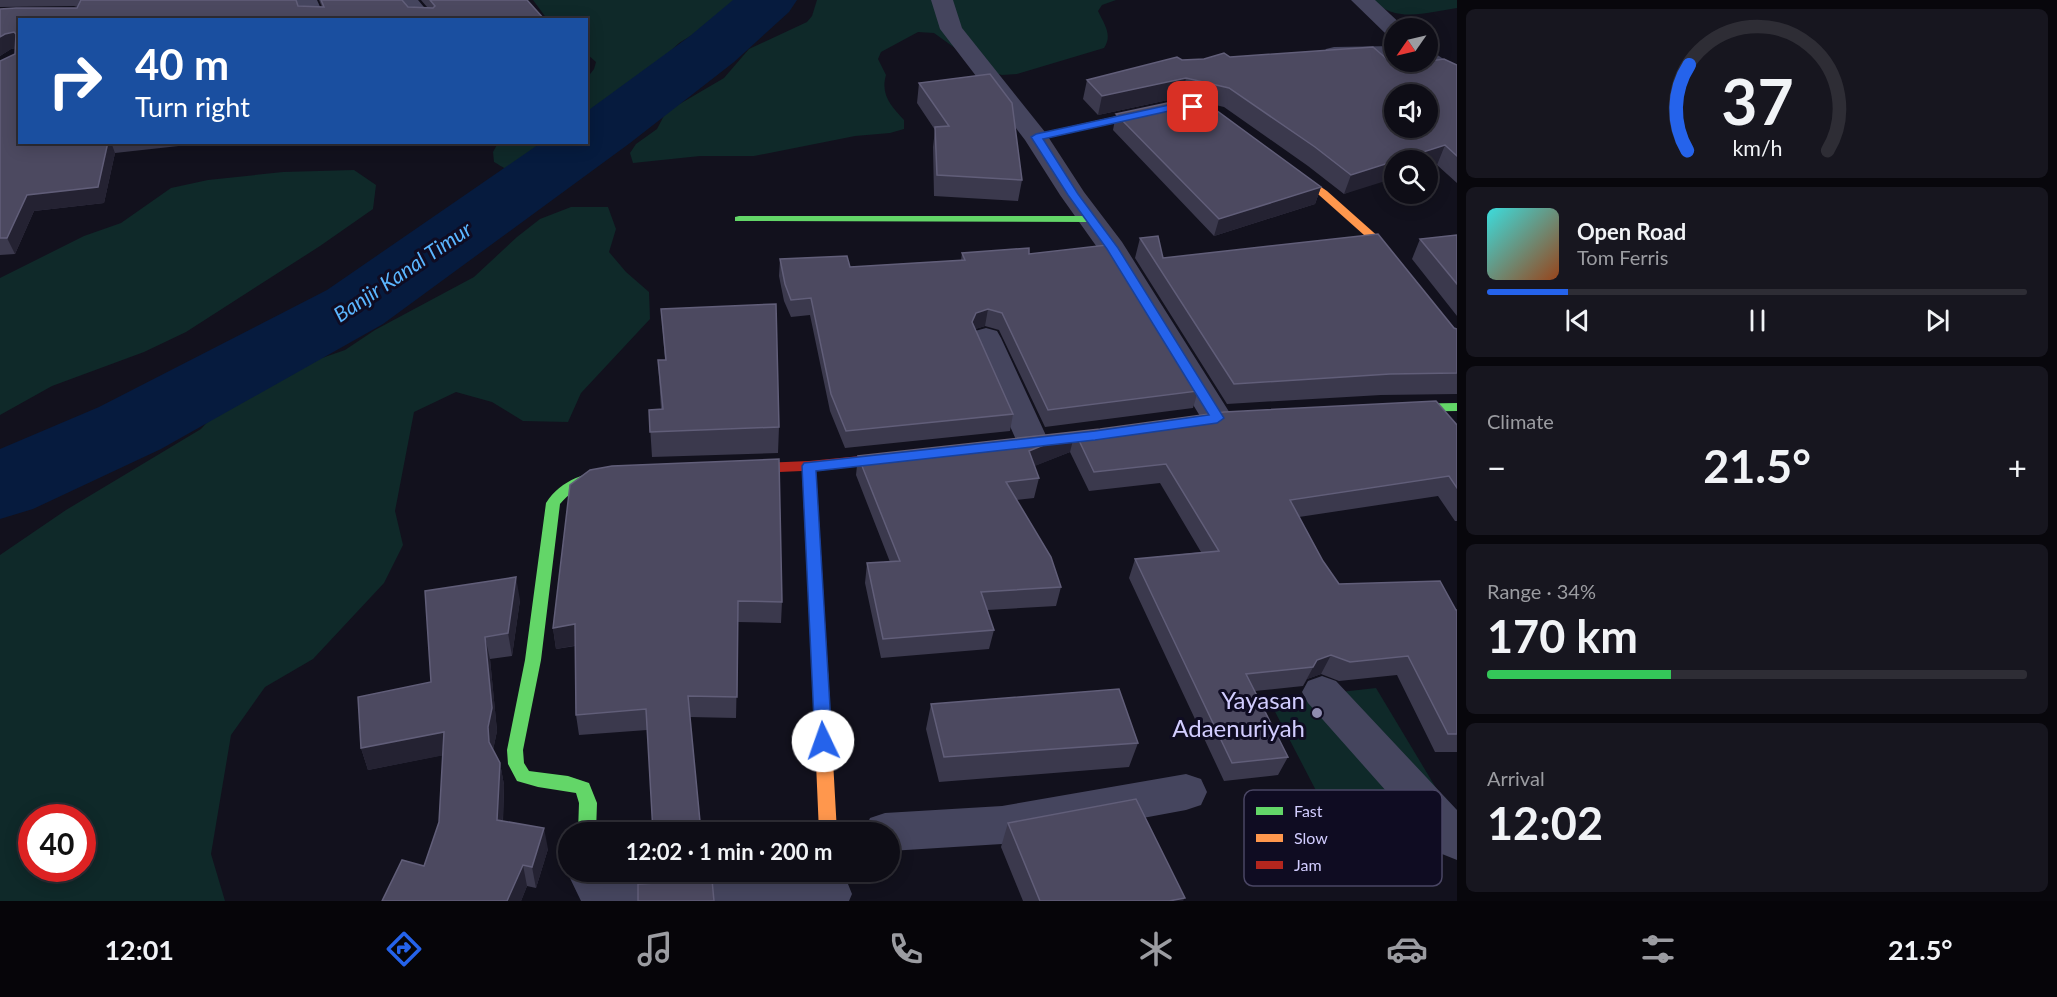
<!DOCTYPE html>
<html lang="en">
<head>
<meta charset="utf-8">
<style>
  :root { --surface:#0e0d16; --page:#17161f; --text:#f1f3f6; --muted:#9b9ca1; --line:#2e2d35; --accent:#2563eb }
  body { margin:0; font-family:Lato,sans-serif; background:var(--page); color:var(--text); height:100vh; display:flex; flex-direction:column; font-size:22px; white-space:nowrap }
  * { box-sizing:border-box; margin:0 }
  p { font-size:20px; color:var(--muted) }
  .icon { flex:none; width:33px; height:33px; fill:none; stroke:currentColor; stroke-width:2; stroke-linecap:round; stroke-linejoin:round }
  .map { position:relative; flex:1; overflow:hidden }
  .sheet { display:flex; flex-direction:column; gap:9px; padding:9px; background:#08070c; width:600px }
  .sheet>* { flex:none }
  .guide { position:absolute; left:18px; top:18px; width:570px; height:126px; border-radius:0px; box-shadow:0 3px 15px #0003,0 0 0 2px var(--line); background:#1a4fa0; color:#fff; overflow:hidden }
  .needle { width:39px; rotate:236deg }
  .tools { position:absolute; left:1384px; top:18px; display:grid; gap:12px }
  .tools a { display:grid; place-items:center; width:54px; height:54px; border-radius:50%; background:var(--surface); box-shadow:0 3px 15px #0003,0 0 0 2px var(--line); font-size:30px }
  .speed { position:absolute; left:18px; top:804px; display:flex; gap:12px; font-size:30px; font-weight:700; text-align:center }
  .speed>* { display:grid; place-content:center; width:78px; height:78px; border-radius:50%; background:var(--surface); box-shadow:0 3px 15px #0003,0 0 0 2px var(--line); line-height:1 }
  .speed .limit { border:9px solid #d22; background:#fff; color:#111 }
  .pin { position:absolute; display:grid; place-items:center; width:51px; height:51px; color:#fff; margin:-26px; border-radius:12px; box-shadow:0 3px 9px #0006 }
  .me { position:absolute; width:66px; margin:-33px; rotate:357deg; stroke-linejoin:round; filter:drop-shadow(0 0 4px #0008) }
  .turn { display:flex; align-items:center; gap:21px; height:126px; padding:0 18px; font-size:27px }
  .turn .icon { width:78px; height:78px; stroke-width:2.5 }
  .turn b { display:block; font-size:42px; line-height:51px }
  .big { font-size:45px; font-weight:700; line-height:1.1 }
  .sheet .card { flex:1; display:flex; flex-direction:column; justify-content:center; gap:9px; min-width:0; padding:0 21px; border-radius:9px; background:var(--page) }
  .sheet .dial { align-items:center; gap:0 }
  .dial svg { height:156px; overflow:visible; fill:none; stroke:var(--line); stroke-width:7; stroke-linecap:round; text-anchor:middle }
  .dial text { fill:var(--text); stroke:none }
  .song { display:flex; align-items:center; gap:18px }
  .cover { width:72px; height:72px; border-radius:9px; background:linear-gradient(135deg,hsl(180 70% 55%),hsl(20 70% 35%)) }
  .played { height:6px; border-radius:3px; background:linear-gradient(90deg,var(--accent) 15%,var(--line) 15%) }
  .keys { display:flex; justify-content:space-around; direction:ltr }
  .heat { display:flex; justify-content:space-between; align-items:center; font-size:33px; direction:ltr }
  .charge { height:9px; border-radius:4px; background:linear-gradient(90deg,#34c759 34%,var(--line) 0) }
  .trip { position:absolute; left:558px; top:822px; width:342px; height:60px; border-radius:30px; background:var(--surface); box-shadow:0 3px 15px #0003,0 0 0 2px var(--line); font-weight:700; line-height:60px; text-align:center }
  .menu { display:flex; height:96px; justify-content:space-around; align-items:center; background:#060509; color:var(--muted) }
  .menu .icon { width:42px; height:42px }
  .menu .current { color:var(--accent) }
  .menu b { font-size:27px; color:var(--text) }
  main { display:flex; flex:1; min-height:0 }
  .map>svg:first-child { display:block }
</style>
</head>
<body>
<main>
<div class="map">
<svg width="1457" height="901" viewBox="0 0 1457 901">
  <rect width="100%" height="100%" fill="#12111d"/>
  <path fill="#0f2929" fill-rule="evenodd" d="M533 0H749L679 43 628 92 587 121V78L594 69 596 62 587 54 586 20 547 19Z
    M817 0H1116L1102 5 1098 11C1104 24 1113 35 1104 48L1017 74 1002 75 987 71 934 33 918 32 881 52 878 59 886 75C880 95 892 107 904 120V129L890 133 855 136 754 156H700L633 163 630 153 636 144 657 129 666 112 724 78 749 49 807 22 812 16Z
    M1373 0H1457V8C1428 12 1396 24 1373 0Z
    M498 143V142L566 143C553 156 527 174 507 169 503 168 498 164 494 162L493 152Z
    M354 170 376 185 373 209 320 246 186 332 144 352 52 386 0 415V278L84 236 121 223 171 188 208 180 283 172Z
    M571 207H608L616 229 609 252 626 272 649 292 650 319 581 393 568 422 523 421 492 402 456 392 414 412 395 511 403 545 384 583 313 659 265 687 231 735 211 854 225 901H0V555L66 510 201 429 226 402 262 379 345 350 375 330 474 277 517 237 540 219ZM32 818H82V868H32Z
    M1376 688 1454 818 1338 833 1269 700Z"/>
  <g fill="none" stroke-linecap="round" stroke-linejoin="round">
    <path fill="#061b3e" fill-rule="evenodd" d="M733 0H797L789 12 734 62 630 143 383 324 161 449 33 509 0 519V449L99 407 327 290 542 142H586V112L690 36Z"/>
    <path fill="#45455e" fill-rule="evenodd" d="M295 0H317L326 20H304Z
      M396 0H418L435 20H412Z
      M931 0H953L962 28 1045 132 1084 192 1122 242 1228 410 1233 418 1228 426 1217 429 1206 426 1099 250 1060 195 1025 140 940 29Z
      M1351 0H1375L1405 28H1395V37L1387 35Z
      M1395 46V60L1334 61 1326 59 1323 54 1326 49 1334 47Z
      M1428 52 1436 54 1457 68V85L1449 83 1420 64 1418 62H1428Z
      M986 328 997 331 1001 338 1049 442 1045 450 1033 453 1021 450 1017 442 971 338 975 331Z
      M1322 676 1336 681 1457 810V860L1442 854 1308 703 1302 692 1308 681Z
      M1186 774 1201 779 1207 792 1201 805 1186 810 1002 844 890 851V832H864L870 818 885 813 1002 806Z
      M568 869V872H612L626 876 830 873 846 879 852 894 849 901H581L567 872Z"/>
    <path fill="#63d668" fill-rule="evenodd" d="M739 216H1091L1097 219 1091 222 735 221V217Z
      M1457 403V411L1397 412 1390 408 1397 404Z
      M614 468 619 470 621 473 619 476C595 483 577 484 560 504L541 660 523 750 524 763 529 771 568 776 589 783 597 803 596 832H578L579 803 576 793 538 787 517 781 508 764 507 750 525 660 546 503C561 479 588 472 614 468Z"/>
    <path fill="#ff974d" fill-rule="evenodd" d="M1158 107 1162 108V112L1036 140 1031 137 1036 134Z
      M1284 162 1327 191 1381 239 1457 332V344L1453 343 1373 243 1319 195 1280 167 1279 165Z
      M820 665 826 666 828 671 837 832H819L812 671 814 666Z"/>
    <path fill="#b3261e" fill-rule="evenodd" d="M901 452 908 457 906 460 816 470 828 671 826 676 820 677 814 676 812 671 802 471 734 474 727 469 734 464 809 461Z"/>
  </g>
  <path fill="#3b394d" d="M0 0H296L298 6 322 7 319 0H402L408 7H427L421 0H527L545 20H20V142H215L115 153 104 203 34 211 15 254 0 255V61L15 54 16 48 11 49 0 56V9L77 8V7L74 6 0 7Z
    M1230 57 1395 66 1457 65V183L1437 165 1428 167V160L1344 194 1308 166 1224 107 1182 97 1098 115 1083 99 1087 80 1182 60Z
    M919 83 1022 180 1018 201 934 196 933 147 935 130 917 103Z
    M1116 114 1321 187 1315 204 1214 236 1113 130Z
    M1457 235V316L1412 259 1420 239Z
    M1140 238 1163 258 1457 329V394L1381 395 1227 404 1135 258Z
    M962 253 1029 254 1198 391 1193 408 1045 427 999 330 985 326 975 329 1013 414 1010 431 845 448 830 411 810 315 791 317 784 301 779 276 780 259 850 267 961 260Z
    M661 309 779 427 778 453 652 457 649 410 661 409 658 360H665Z
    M1457 425V521H1455L1438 496 1299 517 1323 561 1339 584 1457 610V752H1435L1397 675 1339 681 1321 674 1307 679 1303 686 1255 691 1288 757 1278 775 1224 781 1129 578 1135 559 1201 552 1160 483 1089 491 1070 452 1034 466 1039 478 1034 498 1016 500 1061 587 1056 606 987 610 994 630 989 649 881 658 865 583 867 563 890 562 856 475 858 456 1100 429Z
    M779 459 782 602 781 623 738 622 736 718 690 717 647 730 579 735 576 715 575 646 556 649 553 628Z
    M520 600 512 656 490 659 497 731 493 750 500 763 504 785 503 821 548 849 536 888 527 886 521 901H382L424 866 439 822 443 755 368 770 361 748Z
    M931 704 1138 743 1129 767 939 782 926 729Z
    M1008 823 1183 901H1023L1001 847Z
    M656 872H703L704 873H656Z"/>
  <path fill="#242232" d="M14 32 19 47 11 49 0 56V37L5 34Z
    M1186 78 1182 97 1098 115 1102 96Z
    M108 142H111L115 153 104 203 34 211 15 254 7 238 27 195Z
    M1445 145 1437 165 1428 167V160H1397Z
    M1395 161V178L1344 194 1351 175Z
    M1321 187 1315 204 1214 236 1219 219Z
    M988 309 985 326 973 330 972 322 976 313Z
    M1075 432 1070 452 1025 470 1029 451Z
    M516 577 520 600 512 656 508 633Z
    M575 624 578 645 556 649 553 628Z
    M485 637 490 659 497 731 493 750 489 742Z
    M1331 655 1321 674 1307 679 1303 686 1317 660Z
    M444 732 450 754 368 770 361 748Z
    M500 763 504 785 502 842 497 820Z
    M544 828 548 849 536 888 532 867Z
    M523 865 527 886 521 901H507Z
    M1185 898 1183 901H1169Z"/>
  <path fill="#4c4960" stroke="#615e79" stroke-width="1.5" fill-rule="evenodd" d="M81 0H296L298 6 324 7 321 0H402L408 7 433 8 435 6 430 0H527L545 20H20V142H108L98 187 27 195 7 238H0V61L15 54 16 34 14 32 5 34 0 37V9L16 8H77Z
    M1373 47 1395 66 1444 59 1457 65V156L1445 145 1351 175 1315 147 1229 88 1186 78 1102 96 1087 80 1177 57 1182 60 1204 59 1224 53 1230 57ZM1395 94H1428V128H1395Z
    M990 74 1012 103 1022 180 937 175 935 127 949 126 919 83Z
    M1186 99 1209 105 1321 187 1219 219 1116 114Z
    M1378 234 1454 328 1457 329V373L1390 374 1234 384 1140 238 1158 236 1163 258Z
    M1457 235V284L1420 239Z
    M1107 245 1198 391 1048 410 1002 313 988 309 976 313 972 322 1013 414 846 431 831 394 811 298 791 300 785 284 780 259 847 256 850 267 965 260 962 253 1029 248V254Z
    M776 304 779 427 650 432 649 410 663 409 658 360H666L661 309Z
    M1436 401 1457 425V488L1449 476 1290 500 1323 561 1339 584 1440 581 1456 610H1457V734H1448L1408 656 1350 662 1331 655 1317 660 1313 667 1246 674 1288 757 1232 763 1135 559 1219 551 1166 464 1094 472 1075 432 1029 451 1039 478 1006 482 1051 557 1061 587 981 592 994 630 883 639 867 563 900 561 858 456 1100 429 1224 412Z
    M779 459 782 602 738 601 737 697 688 696 701 832H653L646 709 576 715 575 624 553 628 570 485 590 470 612 466Z
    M516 577 508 633 485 637 492 708 488 727 489 742 500 763 497 820 544 828 532 867 523 865 507 901H382L402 860 424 866 439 822 444 732 361 748 358 697 431 682 425 591Z
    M1119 689 1138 743 944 757 931 704Z
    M1136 799 1185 898 1169 901H1040L1008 823Z
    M656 880H712L714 901H638V884L656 883Z"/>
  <path fill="#2563eb" stroke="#184099" stroke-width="1.5" d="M1193 104 1196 105V109L1169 111 1043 139 1078 194 1118 248 1224 418 1217 423 1095 440 816 471 832 741 829 746 823 748 817 746 815 741 802 466 804 463 1095 431 1209 415 1107 249 1068 195 1031 137 1036 134 1169 105Z"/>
  <circle fill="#8f8bb0" stroke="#0f0c22" stroke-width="2" cx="1317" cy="713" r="6"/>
  <g text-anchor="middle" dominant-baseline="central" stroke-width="6" stroke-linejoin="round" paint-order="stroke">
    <g font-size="21" font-style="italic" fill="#5bb6ff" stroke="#0f0c22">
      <text transform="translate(402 271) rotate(-34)">Banjir Kanal Timur</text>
    </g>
    <g font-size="24" fill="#d2cdff" stroke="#0f0c22" text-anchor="end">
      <text x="1305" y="699">Yayasan<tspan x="1305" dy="28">Adaenuriyah</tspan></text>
    </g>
  </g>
  <rect x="1244" y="790" width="198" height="96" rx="9" fill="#0f0c22" stroke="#4a4664" stroke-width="1.5"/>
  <rect x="1256" y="807" width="27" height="8" fill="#63d668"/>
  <rect x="1256" y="834" width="27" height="8" fill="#ff974d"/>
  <rect x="1256" y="861" width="27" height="8" fill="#b3261e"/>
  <g font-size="16" fill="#d2cdff">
    <text x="1294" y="817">Fast</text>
    <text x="1294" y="844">Slow</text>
    <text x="1294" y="871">Jam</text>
  </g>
</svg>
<div class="tools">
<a><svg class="needle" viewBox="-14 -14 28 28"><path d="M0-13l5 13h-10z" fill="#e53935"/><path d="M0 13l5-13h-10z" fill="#9b9ca1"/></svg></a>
<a><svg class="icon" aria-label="sound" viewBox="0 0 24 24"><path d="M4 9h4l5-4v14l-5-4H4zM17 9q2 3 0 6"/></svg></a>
<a><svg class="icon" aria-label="search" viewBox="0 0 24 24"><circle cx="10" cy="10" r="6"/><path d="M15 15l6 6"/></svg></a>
</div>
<div class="speed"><div class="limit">40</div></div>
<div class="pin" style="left:1193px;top:107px;background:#d93025"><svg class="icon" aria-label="arrive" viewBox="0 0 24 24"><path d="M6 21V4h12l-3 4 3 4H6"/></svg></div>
<svg class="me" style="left:823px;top:741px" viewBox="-20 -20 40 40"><circle r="19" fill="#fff"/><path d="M0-13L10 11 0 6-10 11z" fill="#2563eb"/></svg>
<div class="trip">12:02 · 1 min · 200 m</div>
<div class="guide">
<div class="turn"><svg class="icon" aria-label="right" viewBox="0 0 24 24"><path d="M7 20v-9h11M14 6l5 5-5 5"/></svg><div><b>40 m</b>Turn right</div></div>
</div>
</div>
<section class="sheet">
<div class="card dial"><svg viewBox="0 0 100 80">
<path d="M14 69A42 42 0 1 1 86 69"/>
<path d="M14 69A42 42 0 0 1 15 25" stroke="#2563eb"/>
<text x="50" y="56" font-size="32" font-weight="700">37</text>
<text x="50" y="72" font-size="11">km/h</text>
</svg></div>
<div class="card">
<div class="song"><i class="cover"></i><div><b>Open Road</b><p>Tom Ferris</p></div></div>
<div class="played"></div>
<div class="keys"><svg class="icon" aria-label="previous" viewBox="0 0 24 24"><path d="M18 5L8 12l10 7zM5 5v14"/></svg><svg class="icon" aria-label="pause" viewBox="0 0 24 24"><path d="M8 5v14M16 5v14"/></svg><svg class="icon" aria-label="next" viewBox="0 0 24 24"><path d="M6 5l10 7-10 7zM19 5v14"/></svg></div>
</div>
<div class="card"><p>Climate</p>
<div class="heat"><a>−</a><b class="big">21.5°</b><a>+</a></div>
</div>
<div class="card"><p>Range · 34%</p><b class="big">170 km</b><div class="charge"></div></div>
<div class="card"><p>Arrival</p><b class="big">12:02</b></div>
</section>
</main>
<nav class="menu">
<b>12:01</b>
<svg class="icon current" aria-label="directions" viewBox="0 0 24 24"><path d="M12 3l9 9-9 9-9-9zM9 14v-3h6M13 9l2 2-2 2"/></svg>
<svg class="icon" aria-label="music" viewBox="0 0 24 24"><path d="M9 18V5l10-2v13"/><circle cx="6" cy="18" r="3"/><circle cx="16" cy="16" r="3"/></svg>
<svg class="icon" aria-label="phone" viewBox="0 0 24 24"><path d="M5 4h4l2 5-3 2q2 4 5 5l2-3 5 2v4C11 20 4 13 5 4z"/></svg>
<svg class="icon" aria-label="climate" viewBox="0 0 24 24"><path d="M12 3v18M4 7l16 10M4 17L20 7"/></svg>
<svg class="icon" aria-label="car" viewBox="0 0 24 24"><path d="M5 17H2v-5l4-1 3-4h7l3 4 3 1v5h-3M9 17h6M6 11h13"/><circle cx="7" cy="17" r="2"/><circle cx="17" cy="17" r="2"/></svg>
<svg class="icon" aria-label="filters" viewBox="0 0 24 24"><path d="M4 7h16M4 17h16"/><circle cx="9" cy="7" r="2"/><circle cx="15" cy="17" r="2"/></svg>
<b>21.5°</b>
</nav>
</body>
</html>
